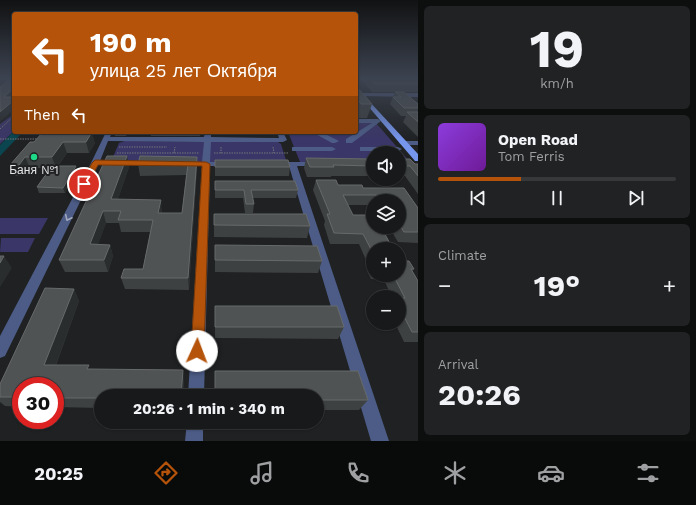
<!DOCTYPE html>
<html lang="en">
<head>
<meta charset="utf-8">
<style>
  :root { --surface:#17191a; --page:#202223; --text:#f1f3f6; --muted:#9ea0a2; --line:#363839; --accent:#b45309 }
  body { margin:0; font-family:"Work Sans",sans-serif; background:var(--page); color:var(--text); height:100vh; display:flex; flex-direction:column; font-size:15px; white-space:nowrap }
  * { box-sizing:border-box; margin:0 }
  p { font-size:13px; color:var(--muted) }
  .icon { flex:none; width:22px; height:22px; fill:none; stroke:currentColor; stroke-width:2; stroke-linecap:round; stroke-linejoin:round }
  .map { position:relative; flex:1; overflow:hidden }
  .panel { display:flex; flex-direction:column; gap:6px; padding:6px; background:#0d0e0e; width:278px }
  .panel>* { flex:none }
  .hud { position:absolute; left:12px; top:12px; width:346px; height:122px; border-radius:4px; box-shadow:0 1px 3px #0004,0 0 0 1px var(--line); background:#b45309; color:#fff; overflow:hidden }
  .buttons { position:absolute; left:366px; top:146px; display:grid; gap:8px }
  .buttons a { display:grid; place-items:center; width:40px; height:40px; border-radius:50%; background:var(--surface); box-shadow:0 1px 3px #0004,0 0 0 1px var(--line); font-size:20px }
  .speed { position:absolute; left:12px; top:377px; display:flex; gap:8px; font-size:20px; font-weight:700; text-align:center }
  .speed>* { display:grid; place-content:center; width:52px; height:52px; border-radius:50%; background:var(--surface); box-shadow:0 1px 3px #0004,0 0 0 1px var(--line); line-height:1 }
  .speed .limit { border:6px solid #d22; background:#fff; color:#111 }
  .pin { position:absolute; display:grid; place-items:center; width:34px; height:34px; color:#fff; margin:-17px; border:2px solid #fff; border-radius:50%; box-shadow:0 1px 4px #0007 }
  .me { position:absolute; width:44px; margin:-22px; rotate:2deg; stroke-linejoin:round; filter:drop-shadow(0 0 3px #0008) }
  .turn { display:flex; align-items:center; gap:14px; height:84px; padding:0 12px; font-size:18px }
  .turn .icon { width:52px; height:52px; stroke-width:2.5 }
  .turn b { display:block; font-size:28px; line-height:34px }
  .then { display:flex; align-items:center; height:38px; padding:0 12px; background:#0003; gap:8px; font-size:15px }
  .big { font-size:30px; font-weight:700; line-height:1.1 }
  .panel .tile { flex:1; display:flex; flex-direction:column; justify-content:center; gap:6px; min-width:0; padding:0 14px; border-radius:6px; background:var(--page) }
  .panel .dial { align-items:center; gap:0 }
  .dial b { font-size:52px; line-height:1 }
  .song { display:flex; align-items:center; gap:12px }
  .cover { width:48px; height:48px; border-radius:6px; background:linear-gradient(135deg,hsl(270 70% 55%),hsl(280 70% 35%)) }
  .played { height:4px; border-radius:2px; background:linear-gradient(90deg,var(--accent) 35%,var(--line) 35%) }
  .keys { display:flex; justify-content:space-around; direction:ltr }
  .heat { display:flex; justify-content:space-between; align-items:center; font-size:22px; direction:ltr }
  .trip { position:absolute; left:94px; top:389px; width:230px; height:40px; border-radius:20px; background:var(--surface); box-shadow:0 1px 3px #0004,0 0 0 1px var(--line); font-weight:700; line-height:40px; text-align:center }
  .tabs { display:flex; height:64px; justify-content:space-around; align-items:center; background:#090a0a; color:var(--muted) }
  .tabs .icon { width:28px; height:28px }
  .tabs .selected { color:var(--accent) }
  .tabs b { font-size:18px; color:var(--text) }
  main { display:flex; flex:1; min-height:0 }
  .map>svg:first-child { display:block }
</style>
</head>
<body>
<main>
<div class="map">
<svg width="418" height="441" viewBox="0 0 418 441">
  <rect width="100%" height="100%" fill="#1f2123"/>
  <path fill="#3a3668" d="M14 114V131L0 144V124Z
    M356 123H376L410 162H399V153H373V162H300L288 132H356Z
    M125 141 278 142 281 144 286 160 284 163 116 162 113 157 119 143Z
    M0 218H48L39 234H0Z
    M1 238H35L28 252H0Z"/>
  <path fill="#0b454f" d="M14 131 23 132 0 156V145Z"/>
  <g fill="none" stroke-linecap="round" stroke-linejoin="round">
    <path stroke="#757678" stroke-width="1" stroke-dasharray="1.5 1" stroke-linecap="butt" d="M356 80 360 84
      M0 129 14 116
      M0 139H37
      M119 147H167
      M221 147V153
      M273 147 274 153
      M117 153H199
      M174 153 175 147
      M214 153H289"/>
    <path fill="#4c5c86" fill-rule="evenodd" d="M361 93H418V97L359 96 358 95Z
      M356 119H378L381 121 352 143H346V139L372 123H356Z
      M106 132H112L110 137H204L205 132H211V137L279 138 277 132H283L287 140 283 142H211L210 162H227L231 164 227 166H210L204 396H188L202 166H183L179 164 183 162H202L204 142 108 141 100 161H151L155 163 151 165H98L5 356 0 358V336L91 163Z
      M312 132H321L339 141 335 143H332Z
      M400 141H418V145H403L399 143Z
      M292 147H332L336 149 332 151H292Z
      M360 147H398L402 149 398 151H360Z
      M282 162H317L321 164 317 166H297L389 441H371L289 166H282Z
      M187 422H203V441H185Z"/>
    <path fill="#7696ed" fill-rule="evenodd" d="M356 87 418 154V161H415L356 92Z"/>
  </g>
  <path fill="#3e4142" d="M360 78H418V92H372Z
    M356 86 372 104 367 118H357L356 116Z
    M395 92 418 104V137L403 122 406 116H401L390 104Z
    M90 132 95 143 89 153H67L58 166 78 172 65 193H39L37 187 50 168H30L24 176H15L10 165 34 142Z
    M114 132H128L126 136H115Z
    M150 132H201L200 136H151Z
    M217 132H274V134H217Z
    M127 156 129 167 118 199 162 211V213H182L186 175 140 176 138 164 197 157V167L189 290 125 289 121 278 143 269 150 232H121L119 223H106L98 244 110 245 113 256 108 272H65L59 260Z
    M306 158 373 159V176H331V177H307L304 168Z
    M399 159 415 164H418V194L405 176H399Z
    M215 160 290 167 289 176H215Z
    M316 180H336L338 185H362L363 188H404L418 208V243L398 242 389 227H399V201H373V208L371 205H348L353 215H373V227H381L393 249H373V275H399V260L400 261H409L414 269 412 271 418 281V342H404L395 323H399V297H392L384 280 371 279 367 271 369 267 359 244H330L324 225 325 221 313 190Z
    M215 181 298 190 296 198H253L254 204 253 213H245L243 198H215Z
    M214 214 310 226 307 238 214 237Z
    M215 245 322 261 318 273 215 272Z
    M74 289 79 301 56 365 184 380 183 396H101V408L55 407V386H21V407L5 406 0 402V384Z
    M215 306 344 327 338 339 215 338Z
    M215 371 368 400 359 410H317V396H215Z"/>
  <path fill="#2a2d2e" d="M14 88V97H4Z
    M14 100V109L0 122V112Z
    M92 132 95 143 89 153 86 142Z
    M63 142 67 153 56 168 52 157Z
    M127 156 129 167 114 211 111 199Z
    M25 157 30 168 24 176 19 165Z
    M197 157V167L189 290 188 278Z
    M76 166 78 172 65 193 63 188Z
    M161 200 162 211 160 225 158 213Z
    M103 211 106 223 94 256 90 244Z
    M110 245 113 256 108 272 104 260Z
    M4 256 12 268 0 287V263Z
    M74 289 79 301 52 375 44 365Z
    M183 370 184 380 183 396H181Z"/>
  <path fill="#505354" stroke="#676a6b" d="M12 78H14V88L4 97H14V100L0 112V87Z
    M369 78H418V84H374Z
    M356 86 372 104H361L356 97Z
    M395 92H404L418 104V108H404L393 97H401Z
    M407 112H418V122Z
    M43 132H92L86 142H63L52 157H25L19 165H10L30 142H34Z
    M107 156H127L111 199 161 200 158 213H182L188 164H138L140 156 197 157 188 278H121L124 269H143L153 220H118L121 211H103L90 244 110 245 104 260H59Z
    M306 158 373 159V166L333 165 334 167H310Z
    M399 159H410L415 164H418V176L410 166H399Z
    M215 160H288L290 167H215Z
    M52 166H76L63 188 37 187Z
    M316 180H336L338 185H362L363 188H404L418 208V232H404L399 224V201H384L383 198H378L376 195H343L353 215H373V227H381L393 249H373V253L363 234 334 233 327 214H330Z
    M215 181H295L298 190H251L254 204H246L244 190H215Z
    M214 214H306L310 226 214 225Z
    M215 245 317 246 322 261 215 260Z
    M0 256H4L0 263Z
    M399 260 400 261H409L414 269H411L418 281V332H412L399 307V298H405L393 275H399Z
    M45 288 74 289 44 365H89L87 369 183 370 181 396H101V398H55V386H21V397H0V384Z
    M215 306H337L344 327H215Z
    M215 371H358L368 400H317V396H215Z"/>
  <defs><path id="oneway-chevron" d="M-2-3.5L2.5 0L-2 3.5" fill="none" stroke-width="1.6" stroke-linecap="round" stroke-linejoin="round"/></defs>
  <use stroke="#a0a7bb" href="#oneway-chevron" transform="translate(68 218) rotate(116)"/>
  <linearGradient id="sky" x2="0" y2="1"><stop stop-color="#111213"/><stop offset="0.56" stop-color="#3c4350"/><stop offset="1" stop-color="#3c4350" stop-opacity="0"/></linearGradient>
  <rect width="418" height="140" fill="url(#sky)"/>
  <path fill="#b45309" stroke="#753606" d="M95 160 206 162 210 164 204 351 202 356 197 358 193 356 191 351 202 166 98 165 87 186H81L80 184 92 163Z"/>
  <circle fill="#1dd988" stroke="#1f2123" stroke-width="1.5" cx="34" cy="157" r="4"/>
  <g text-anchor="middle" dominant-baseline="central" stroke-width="4" stroke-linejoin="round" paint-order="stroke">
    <g font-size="12" fill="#e4e5e6" stroke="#1f2123">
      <text x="34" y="170">Баня №1</text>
    </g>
  </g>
</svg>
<div class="buttons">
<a><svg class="icon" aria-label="sound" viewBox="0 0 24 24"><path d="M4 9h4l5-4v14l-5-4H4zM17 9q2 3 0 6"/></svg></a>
<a><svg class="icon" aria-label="layers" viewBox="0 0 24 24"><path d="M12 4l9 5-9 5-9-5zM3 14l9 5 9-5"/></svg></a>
<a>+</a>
<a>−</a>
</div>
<div class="speed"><div class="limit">30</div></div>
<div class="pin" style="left:84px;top:184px;background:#d93025"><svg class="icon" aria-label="arrive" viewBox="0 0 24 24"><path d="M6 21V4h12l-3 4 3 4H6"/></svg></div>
<svg class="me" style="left:197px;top:351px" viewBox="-20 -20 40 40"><circle r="19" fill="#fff"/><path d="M0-13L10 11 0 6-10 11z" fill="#b45309"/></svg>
<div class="trip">20:26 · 1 min · 340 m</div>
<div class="hud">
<div class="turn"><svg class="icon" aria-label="left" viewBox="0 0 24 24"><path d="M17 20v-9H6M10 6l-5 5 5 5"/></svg><div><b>190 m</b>улица 25 лет Октября</div></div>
<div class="then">Then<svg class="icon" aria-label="left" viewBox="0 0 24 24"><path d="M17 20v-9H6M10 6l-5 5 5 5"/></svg></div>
</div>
</div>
<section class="panel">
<div class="tile dial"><b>19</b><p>km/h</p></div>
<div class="tile">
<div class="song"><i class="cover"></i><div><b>Open Road</b><p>Tom Ferris</p></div></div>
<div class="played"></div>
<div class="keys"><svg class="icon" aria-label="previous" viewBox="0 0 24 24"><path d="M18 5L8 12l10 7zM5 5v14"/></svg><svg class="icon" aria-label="pause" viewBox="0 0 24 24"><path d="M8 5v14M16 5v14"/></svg><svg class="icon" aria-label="next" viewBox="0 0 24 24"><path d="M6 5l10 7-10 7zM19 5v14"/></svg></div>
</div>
<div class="tile"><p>Climate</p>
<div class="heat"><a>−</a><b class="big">19°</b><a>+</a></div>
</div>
<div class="tile"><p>Arrival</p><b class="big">20:26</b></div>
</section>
</main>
<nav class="tabs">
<b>20:25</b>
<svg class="icon selected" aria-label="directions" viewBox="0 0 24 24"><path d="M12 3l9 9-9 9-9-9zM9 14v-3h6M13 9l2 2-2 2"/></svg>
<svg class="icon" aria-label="music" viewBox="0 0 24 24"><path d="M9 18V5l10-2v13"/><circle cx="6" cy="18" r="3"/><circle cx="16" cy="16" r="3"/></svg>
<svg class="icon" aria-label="phone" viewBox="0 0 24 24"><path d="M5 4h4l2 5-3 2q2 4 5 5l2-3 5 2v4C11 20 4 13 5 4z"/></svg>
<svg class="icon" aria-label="climate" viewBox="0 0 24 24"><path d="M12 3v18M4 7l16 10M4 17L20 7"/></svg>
<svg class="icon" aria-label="car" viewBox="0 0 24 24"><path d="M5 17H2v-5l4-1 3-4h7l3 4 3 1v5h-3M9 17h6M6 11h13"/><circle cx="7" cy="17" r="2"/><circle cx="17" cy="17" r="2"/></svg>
<svg class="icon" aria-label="filters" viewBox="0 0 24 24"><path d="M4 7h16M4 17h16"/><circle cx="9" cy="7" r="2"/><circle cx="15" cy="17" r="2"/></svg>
</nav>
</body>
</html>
